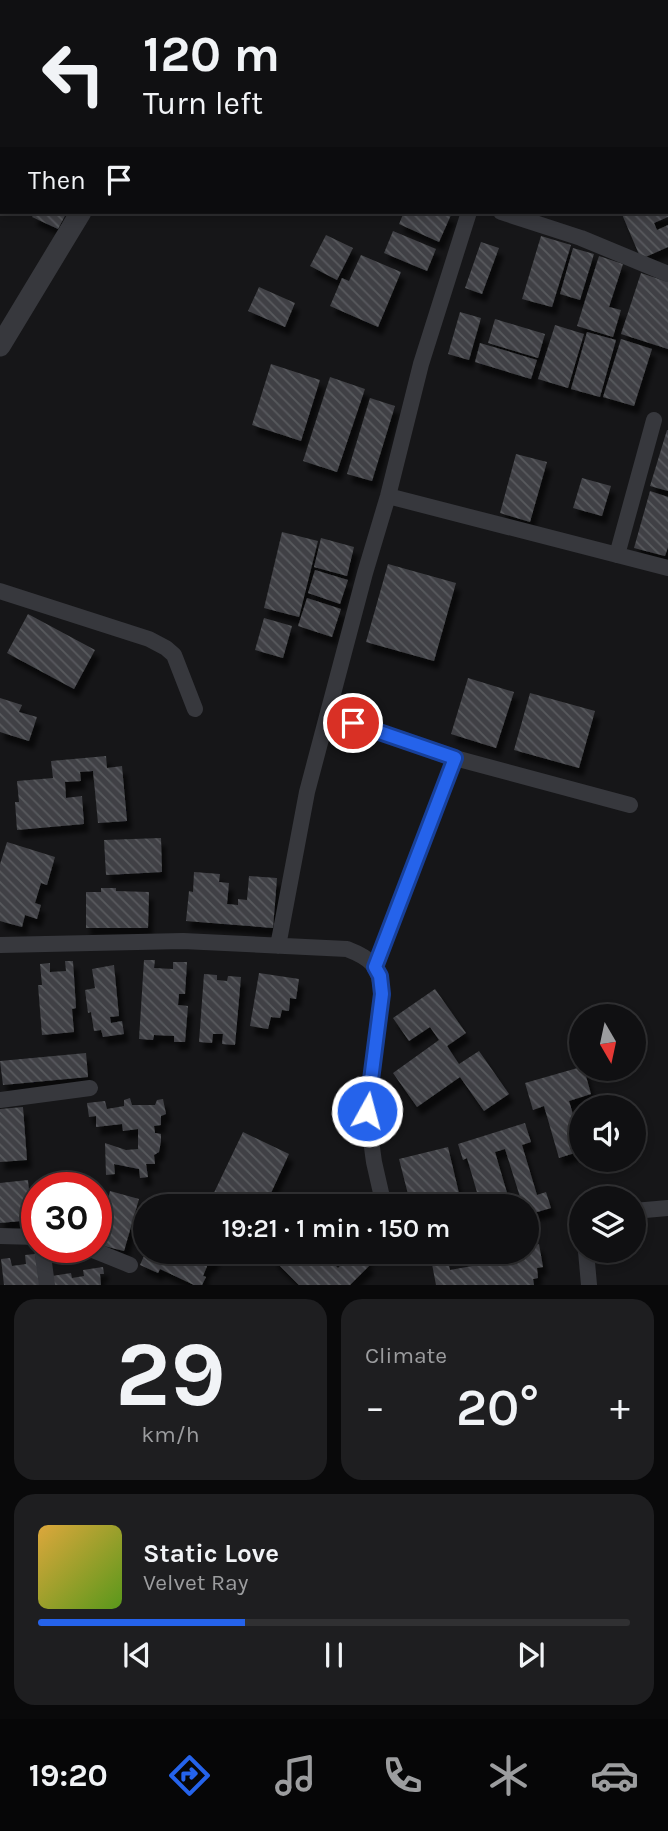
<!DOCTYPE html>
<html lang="en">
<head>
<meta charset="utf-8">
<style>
  :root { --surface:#101012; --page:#1e1e20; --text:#f1f3f6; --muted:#9c9d9f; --line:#303032; --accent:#2563eb }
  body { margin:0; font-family:Karla,sans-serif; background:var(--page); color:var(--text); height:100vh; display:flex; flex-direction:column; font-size:26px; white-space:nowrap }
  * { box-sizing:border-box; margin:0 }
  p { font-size:23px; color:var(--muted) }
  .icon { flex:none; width:38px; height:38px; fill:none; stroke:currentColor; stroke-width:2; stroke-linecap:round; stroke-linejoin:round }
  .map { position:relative; height:1285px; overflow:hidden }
  .details { display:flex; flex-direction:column; gap:14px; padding:14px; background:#09090a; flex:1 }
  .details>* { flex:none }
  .guide { position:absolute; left:0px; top:0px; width:668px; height:214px; box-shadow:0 4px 10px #0003,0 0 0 2px var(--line); background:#101012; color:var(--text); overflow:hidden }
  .needle { width:46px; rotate:171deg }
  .fabs { position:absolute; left:569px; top:1004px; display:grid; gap:14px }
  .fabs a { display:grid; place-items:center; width:77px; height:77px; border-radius:50%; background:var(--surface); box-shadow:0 4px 10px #0003,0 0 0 2px var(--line); font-size:35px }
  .speed { position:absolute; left:21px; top:1172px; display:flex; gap:14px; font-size:35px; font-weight:700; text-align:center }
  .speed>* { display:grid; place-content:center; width:91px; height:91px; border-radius:50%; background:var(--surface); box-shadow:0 4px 10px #0003,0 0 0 2px var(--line); line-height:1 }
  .speed .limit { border:10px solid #d22; background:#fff; color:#111 }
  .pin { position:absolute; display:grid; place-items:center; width:60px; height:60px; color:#fff; margin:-30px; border:4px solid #fff; border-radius:50%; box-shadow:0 2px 7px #0007 }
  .me { position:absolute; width:77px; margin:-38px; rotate:7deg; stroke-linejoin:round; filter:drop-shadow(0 0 5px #0008) }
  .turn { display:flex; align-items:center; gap:24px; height:147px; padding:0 28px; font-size:32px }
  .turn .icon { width:91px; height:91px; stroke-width:2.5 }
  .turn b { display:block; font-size:49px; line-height:60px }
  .then { display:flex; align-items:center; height:66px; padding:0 28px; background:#0003; gap:14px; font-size:26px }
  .big { font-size:52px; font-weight:600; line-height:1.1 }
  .details .tile { flex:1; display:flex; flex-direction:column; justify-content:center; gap:10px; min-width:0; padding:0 24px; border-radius:21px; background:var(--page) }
  .details .dial { align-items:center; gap:0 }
  .dial b { font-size:91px; line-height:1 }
  .song { display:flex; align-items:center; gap:21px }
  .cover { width:84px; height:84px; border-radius:10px; background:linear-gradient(135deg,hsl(40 70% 55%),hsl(90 70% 35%)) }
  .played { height:7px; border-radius:4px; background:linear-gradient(90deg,var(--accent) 35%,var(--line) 35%) }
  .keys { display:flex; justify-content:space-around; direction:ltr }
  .heat { display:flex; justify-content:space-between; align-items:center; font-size:38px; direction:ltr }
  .details .tiles { flex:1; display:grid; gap:14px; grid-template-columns:1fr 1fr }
  .tile:last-child { grid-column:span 2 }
  .trip { position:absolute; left:133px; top:1194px; width:406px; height:70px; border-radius:35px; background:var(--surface); box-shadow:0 4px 10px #0003,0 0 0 2px var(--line); font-weight:600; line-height:70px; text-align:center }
  .tabs { display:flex; height:112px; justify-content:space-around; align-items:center; background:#060607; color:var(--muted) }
  .tabs .icon { width:49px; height:49px }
  .tabs .active { color:var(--accent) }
  .tabs b { font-size:32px; color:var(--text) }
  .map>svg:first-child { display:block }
</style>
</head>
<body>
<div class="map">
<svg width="668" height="1285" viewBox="0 0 668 1285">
  <defs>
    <pattern id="building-back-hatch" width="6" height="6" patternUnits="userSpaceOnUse" patternTransform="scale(1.75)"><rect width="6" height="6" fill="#404145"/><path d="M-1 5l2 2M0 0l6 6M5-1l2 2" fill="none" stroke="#595a5e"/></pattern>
    <filter id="shadow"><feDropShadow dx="4.5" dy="8" stdDeviation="2" flood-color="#0009"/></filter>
  </defs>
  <rect width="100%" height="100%" fill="#161618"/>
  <path fill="url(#building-back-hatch)" fill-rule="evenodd" filter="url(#shadow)" d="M35 212H67L58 229 32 217Z
    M404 212H443L451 215 439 242 399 224Z
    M621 212H668V217L654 223 657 230 668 225V247L641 259Z
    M393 231 436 249 427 271 384 253Z
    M326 235 353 248 337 280 310 266Z
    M541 236 571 245 552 307 522 299Z
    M481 242 499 248 482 294 465 288Z
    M573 248 594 254 580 300 560 294Z
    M361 255 401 272 378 327 330 306 342 278 349 281Z
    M599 256 623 264 609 307 621 310 613 337 577 326Z
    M641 273 668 282V349L621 334Z
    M259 287 295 303 285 327 248 311Z
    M460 312 481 318 469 360 448 354Z
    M495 319 545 334 538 358 488 343Z
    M555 325 584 334 568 388 538 379Z
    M587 332 616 340 600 397 571 389Z
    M621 339 652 349 634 406 603 397Z
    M480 343 537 360 531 379 475 362Z
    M271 364 320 380 301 441 252 425Z
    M330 377 365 389 337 472 303 461Z
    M370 398 395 406 372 481 347 474Z
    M667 430H668V491L650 486Z
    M516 454 547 462 530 522 500 513Z
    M582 478 611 486 602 516 573 508Z
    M650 491 668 497V547L665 556 634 548Z
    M282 532 318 541 299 617 264 608Z
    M321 538 354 547 347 576 314 567Z
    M388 564 456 583 434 661 366 642Z
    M315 570 348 580 340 604 308 593Z
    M307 598 341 609 332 637 298 626Z
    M28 614 95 650 74 689 7 653Z
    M264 618 292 626 283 658 255 650Z
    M468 678 514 692 496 748 451 734Z
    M530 693 595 711 579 768 514 750Z
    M0 698 22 705 19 712 37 717 29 741 0 732Z
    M106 756 107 768 122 766 127 821 98 823 93 771 80 772 81 781 65 782 66 798 82 796 84 824 17 830 15 802H19L17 781 53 778 51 761Z
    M161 838 162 872 106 875 104 840Z
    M7 842 55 857 47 885 41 883 35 903 41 905 37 919 25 915 22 927 0 921V864Z
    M194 872 220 874 219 882 229 883 227 904 238 905V899L247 900 249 876 277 878 273 928 186 921 189 891 193 892Z
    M101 888H116V891L149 892 148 928H86V892H101Z
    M144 960H155L154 968 173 969V962H187L185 994H179L178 1005 188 1006 185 1042H174V1036L154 1035 153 1040 139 1039Z
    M65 961H73L76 1008 72 1009 74 1032 42 1035 38 985H42L40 964 50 963V972L66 971Z
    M114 965 119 1016 110 1017 111 1023 122 1021 124 1034 103 1037 101 1030 94 1031 91 1012 88 1013 85 990 95 988 92 969Z
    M259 973 299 979 296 999 290 998 289 1011 282 1010 280 1018 271 1017 268 1029 250 1026Z
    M204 974 217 975V980L227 981 228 976 241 977 235 1045 222 1044 223 1034H213L212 1043 199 1042Z
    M435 989 466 1033 447 1046 459 1064 479 1051 509 1094 484 1111 460 1077 417 1107 393 1073 439 1040 430 1027 409 1041 393 1018Z
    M86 1053 88 1077 3 1085 0 1061Z
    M581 1067V1069H584L591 1094 569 1101 581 1141V1151L559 1158 544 1106 533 1110 525 1083Z
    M130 1098 132 1105H155L157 1100 163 1099 166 1114 161 1116V1125L154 1126 155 1133 161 1134V1141L159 1152 154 1155 155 1164H146L148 1177 140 1178 139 1169 114 1164 115 1174 106 1175 105 1143 126 1150 138 1149V1129L123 1131 122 1124 96 1127V1116L89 1117 87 1103 105 1101 107 1109 124 1106V1100Z
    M23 1107 27 1160 0 1162V1109Z
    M525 1123 531 1142 522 1145 537 1195 546 1192 551 1208 527 1215V1206H481L467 1158 463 1160 458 1144ZM505 1149 521 1200 510 1203 495 1152Z
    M243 1132 289 1154 265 1206H226L211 1199Z
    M448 1147 462 1206H411L399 1159Z
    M28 1180 32 1220 0 1223V1183Z
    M110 1191 139 1199 124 1251 96 1244Z
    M335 1197 344 1206H326Z
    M539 1244 543 1267 537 1268 538 1278 533 1279 534 1285H436L432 1264 448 1261 450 1270 472 1266 471 1257 490 1253 491 1260 523 1254 522 1251H527V1247Z
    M146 1251H218L211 1265 208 1264 203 1276 206 1277 202 1285H194L160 1269 158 1273 140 1265Z
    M280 1251H321L338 1268 347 1258 339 1251H375L365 1261 370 1265 350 1285H299L273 1259Z
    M35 1254 40 1285H4L1 1259 10 1258 12 1266 26 1264 25 1255Z
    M103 1267 104 1274H100L101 1285H53L52 1276 71 1273 72 1278 84 1276 83 1270Z"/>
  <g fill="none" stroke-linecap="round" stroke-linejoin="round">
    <path stroke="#37383d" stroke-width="16" d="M311 0 315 2
      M579 2V0
      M667 104H668
      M0 151 2 149
      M501 212 581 238 668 274
      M388 496 668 568
      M617 555 654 420
      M0 591 149 639 166 648 174 655 195 709
      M328 714 455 758 630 805
      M0 945 183 941 347 949C373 959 379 966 382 994L367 1111 374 1162 384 1206
      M278 946 307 792 365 573 388 496 421 364 469 212
      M375 967 455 758
      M0 1100 90 1088
      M634 1211 668 1208
      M0 1236 37 1237
      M42 1248 47 1285
      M88 1248 130 1265
      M405 1251 409 1257
      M586 1251 589 1285"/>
    <path stroke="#37383d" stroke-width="21" d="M160 2V0
      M0 346 81 212"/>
  </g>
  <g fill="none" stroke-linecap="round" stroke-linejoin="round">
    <g stroke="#184099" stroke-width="18">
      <path id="route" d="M353 723 455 758 375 967 380 976 382 994 367 1111"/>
    </g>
    <use href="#route" stroke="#2563eb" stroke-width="12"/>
  </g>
</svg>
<div class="fabs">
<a><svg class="needle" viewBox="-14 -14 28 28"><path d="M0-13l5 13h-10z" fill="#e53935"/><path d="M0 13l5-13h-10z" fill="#9c9d9f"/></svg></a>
<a><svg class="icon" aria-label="sound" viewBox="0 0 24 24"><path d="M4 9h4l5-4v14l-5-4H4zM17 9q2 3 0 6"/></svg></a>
<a><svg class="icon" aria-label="layers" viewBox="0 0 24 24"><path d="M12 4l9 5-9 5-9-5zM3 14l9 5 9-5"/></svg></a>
</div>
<div class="speed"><div class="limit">30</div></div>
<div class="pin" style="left:353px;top:723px;background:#d93025"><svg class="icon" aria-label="arrive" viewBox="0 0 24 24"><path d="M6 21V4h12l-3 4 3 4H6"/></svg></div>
<svg class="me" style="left:367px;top:1111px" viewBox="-20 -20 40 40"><circle r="17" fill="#2563eb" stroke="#fff" stroke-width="3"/><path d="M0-11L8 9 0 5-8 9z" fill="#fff"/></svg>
<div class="trip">19:21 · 1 min · 150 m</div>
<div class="guide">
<div class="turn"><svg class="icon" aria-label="left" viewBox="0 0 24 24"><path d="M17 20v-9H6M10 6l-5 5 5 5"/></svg><div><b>120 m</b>Turn left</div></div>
<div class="then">Then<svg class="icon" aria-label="arrive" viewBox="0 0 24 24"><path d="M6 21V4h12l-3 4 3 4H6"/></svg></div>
</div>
</div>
<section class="details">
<div class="tiles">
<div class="tile dial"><b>29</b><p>km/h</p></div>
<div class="tile"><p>Climate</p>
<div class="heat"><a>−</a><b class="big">20°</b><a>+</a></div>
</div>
<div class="tile">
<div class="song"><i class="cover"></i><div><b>Static Love</b><p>Velvet Ray</p></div></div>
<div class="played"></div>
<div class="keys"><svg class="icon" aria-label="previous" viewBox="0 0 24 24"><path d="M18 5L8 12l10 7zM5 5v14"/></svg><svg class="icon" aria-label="pause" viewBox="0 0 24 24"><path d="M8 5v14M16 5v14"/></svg><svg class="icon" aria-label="next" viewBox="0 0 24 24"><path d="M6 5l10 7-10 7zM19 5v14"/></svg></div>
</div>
</div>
</section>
<nav class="tabs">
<b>19:20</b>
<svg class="icon active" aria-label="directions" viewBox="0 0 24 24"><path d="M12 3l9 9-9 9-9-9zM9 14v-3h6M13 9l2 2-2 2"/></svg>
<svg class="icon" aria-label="music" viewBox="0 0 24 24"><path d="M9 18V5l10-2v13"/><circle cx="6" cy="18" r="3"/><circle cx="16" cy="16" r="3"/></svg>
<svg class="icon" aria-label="phone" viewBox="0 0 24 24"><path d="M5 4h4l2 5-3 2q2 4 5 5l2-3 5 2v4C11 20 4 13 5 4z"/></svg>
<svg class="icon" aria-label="climate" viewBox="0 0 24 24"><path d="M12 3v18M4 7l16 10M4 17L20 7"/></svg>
<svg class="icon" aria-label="car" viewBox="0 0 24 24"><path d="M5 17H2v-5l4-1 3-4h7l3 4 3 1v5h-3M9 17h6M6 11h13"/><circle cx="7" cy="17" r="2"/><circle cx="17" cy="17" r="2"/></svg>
</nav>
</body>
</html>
